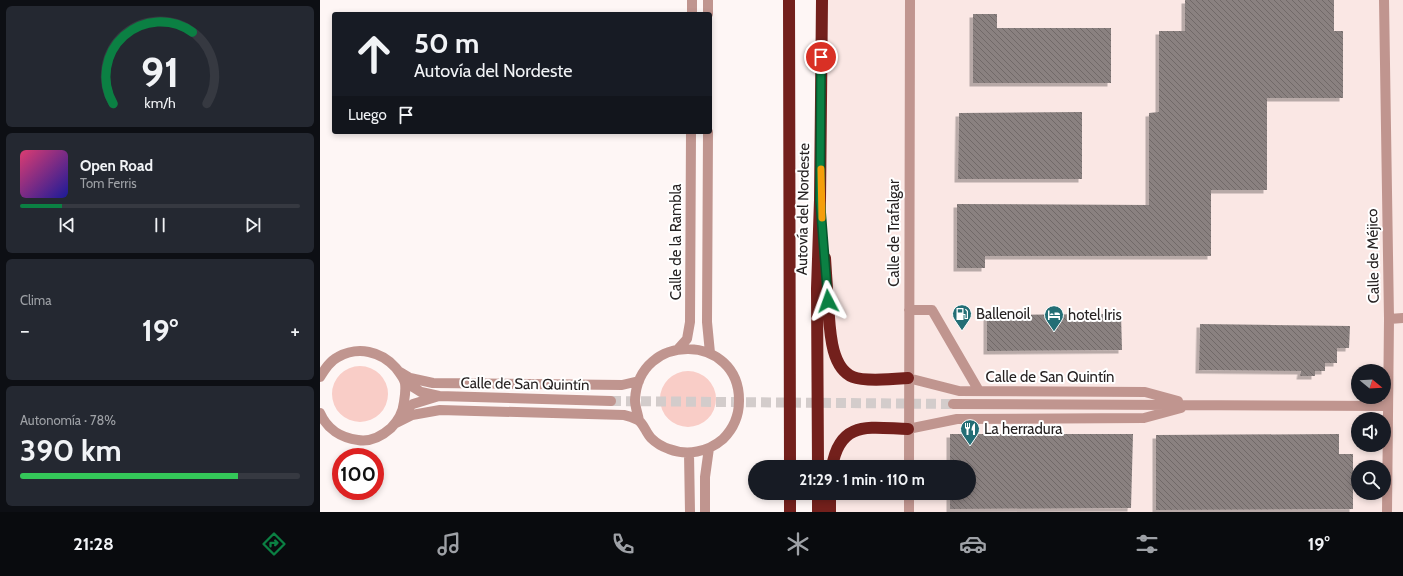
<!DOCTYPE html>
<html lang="es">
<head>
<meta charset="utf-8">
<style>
  :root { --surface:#171b24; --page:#242831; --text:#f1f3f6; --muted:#9ea1a6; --line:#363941; --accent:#0b8043 }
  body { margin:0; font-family:Cabin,sans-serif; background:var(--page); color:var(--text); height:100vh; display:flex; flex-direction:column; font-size:15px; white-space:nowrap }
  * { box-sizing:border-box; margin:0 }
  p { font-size:13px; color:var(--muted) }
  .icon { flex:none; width:22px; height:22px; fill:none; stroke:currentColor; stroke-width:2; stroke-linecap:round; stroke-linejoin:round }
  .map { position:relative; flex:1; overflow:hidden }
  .panel { display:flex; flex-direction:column; gap:6px; padding:6px; background:#0d0f14; width:320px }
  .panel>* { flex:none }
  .guide { position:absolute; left:12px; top:12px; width:380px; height:122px; border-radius:4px; box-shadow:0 2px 6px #0003; background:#171b24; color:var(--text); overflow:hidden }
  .needle { width:26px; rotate:108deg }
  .tools { position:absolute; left:1031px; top:364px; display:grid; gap:8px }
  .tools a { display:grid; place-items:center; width:40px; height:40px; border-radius:50%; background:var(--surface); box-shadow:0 2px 6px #0003; font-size:20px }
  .speed { position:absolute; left:12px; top:448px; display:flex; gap:8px; font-size:20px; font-weight:700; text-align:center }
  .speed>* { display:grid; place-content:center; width:52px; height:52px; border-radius:50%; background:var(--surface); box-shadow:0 2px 6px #0003; line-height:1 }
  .speed .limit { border:6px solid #d22; background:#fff; color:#111 }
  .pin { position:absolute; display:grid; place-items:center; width:34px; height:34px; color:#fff; margin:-17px; border:2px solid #fff; border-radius:50%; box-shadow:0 1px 4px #0007 }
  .me { position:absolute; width:44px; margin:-22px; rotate:356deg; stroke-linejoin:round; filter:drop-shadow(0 0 3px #0008) }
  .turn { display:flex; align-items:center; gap:14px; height:84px; padding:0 16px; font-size:18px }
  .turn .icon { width:52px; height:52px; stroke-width:2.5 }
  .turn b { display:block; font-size:28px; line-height:34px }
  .then { display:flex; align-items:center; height:38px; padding:0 16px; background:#0003; gap:8px; font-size:15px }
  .big { font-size:30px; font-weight:800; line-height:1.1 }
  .panel .tile { flex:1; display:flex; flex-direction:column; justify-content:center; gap:6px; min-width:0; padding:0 14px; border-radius:6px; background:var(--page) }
  .panel .dial { align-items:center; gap:0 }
  .dial svg { height:104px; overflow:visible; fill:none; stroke:var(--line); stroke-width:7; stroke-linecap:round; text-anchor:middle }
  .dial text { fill:var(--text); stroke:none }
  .song { display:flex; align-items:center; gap:12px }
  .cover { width:48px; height:48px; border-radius:6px; background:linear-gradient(135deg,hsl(340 70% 55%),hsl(240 70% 35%)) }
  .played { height:4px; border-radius:2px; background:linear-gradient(90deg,var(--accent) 15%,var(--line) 15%) }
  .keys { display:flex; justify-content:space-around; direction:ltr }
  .heat { display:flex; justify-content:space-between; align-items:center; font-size:22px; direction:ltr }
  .charge { height:6px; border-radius:3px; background:linear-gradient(90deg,#34c759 78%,var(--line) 0) }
  .trip { position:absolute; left:428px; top:460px; width:228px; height:40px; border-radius:20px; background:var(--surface); box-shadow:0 2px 6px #0003; font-weight:800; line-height:40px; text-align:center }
  .tab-bar { display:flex; height:64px; justify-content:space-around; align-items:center; background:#090b0e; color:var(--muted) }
  .tab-bar .icon { width:28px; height:28px }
  .tab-bar .current { color:var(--accent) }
  .tab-bar b { font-size:18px; color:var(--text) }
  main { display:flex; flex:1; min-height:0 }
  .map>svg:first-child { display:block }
</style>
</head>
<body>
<main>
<section class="panel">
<div class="tile dial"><svg viewBox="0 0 100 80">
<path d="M14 69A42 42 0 1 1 86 69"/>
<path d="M14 69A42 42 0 0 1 75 14" stroke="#0b8043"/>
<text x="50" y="56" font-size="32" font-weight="700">91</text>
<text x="50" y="72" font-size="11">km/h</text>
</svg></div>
<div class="tile">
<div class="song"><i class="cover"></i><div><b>Open Road</b><p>Tom Ferris</p></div></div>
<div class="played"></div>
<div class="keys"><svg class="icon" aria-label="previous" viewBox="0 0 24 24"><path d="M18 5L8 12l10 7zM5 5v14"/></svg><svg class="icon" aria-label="pause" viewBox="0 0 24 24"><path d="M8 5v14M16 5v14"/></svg><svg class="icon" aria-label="next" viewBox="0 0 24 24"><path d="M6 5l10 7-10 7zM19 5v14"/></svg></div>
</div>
<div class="tile"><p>Clima</p>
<div class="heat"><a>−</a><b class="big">19°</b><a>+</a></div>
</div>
<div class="tile"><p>Autonomía · 78%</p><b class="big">390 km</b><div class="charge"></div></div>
</section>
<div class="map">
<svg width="1083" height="512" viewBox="0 0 1083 512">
  <defs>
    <pattern id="building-back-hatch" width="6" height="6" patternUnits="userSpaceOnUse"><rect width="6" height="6" fill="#8a8180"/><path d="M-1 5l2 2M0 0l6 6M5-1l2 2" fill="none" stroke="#716968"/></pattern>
    <filter id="shadow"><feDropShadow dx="-3.5" dy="3.5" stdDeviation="0" flood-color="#0004"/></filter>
  </defs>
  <rect width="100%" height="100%" fill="#fef6f5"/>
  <path fill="#fae7e4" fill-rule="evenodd" d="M503 0H1083V512H501L502 493H649V467H502ZM1038 371H1064V397H1038ZM1038 419H1064V445H1038ZM1038 467H1064V493H1038Z"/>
  <path fill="#f9cdc7" d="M12 394a28 28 0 1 1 56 0a28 28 0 1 1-56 0Z
    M340 399a28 28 0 1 1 56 0a28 28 0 1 1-56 0Z"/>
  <path fill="url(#building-back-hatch)" filter="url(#shadow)" d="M865 0H1014V31H1023V98H947V190H891V256H665V268H637V204L829 205V113L839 112V31H865Z
    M653 14H677V28H791V83H653Z
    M762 112V179H638L639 113Z
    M801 314 802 350 667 351V315Z
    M880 324 1030 326 1029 348H1017V363H1005V371H995V376H980L981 371 879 370Z
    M630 434H813L811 508 630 509V493H649V467H630Z
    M1019 434V454H1033V509L836 510V435Z"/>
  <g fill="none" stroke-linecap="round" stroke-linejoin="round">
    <path stroke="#d3cccb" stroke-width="10" stroke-dasharray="10 5" stroke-linecap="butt" d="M291 401 633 404"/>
    <path stroke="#c0958f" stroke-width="10" d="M1064 0 1069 319 1067 512
      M372 14V0
      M388 14V0
      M388 132 387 322 390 353
      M589 310H612L659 391
      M1069 319 1083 318
      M358 349 367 339 370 322 371 132
      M80 372 90 378 113 383 302 385 319 381
      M0 377C5 369 10 361 18 357 38 346 61 351 76 368 79 372 84 378 85 383 86 390 85 396 84 402 83 412 79 420 71 428 62 436 50 442 38 440 21 438 7 429 0 413
      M588 378 639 391 825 392 858 401
      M119 396 291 401
      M633 404 1068 406
      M83 411 93 404 119 396 101 392 85 382
      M76 423 92 415 120 410 304 415C309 416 314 418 318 420 324 424 326 433 331 438 335 442 343 447 349 449 367 456 388 452 403 439 413 429 419 415 419 401 420 333 318 331 315 400 315 407 318 414 319 421
      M588 429 637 419 824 418 861 408
      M369 453 370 512
      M589 467 590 0
      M385 512V477L389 448
      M589 512V493"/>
    <path stroke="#73201c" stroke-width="12" d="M469 0 470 467
      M505 258C506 273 507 288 508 304 510 325 509 367 533 377 545 382 575 379 588 378
      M498 467 497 289 500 200 502 0
      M512 467C520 419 550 428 588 429
      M470 493V512
      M498 493V512
      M510 512V493"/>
  </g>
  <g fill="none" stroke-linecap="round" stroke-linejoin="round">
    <g stroke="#07532c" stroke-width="10">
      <path id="route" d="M501 57 500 200 508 301"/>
    </g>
    <use href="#route" stroke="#0b8043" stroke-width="7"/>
    <path stroke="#f59e0b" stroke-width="7" d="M501 169 502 218"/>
  </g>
  <defs>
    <g id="fuel-pin" transform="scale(1)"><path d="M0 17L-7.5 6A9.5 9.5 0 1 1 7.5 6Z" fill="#236e75" stroke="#fff"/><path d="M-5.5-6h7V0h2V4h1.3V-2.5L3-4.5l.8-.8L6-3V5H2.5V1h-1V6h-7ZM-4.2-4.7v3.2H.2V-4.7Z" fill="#fff"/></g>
    <g id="hotel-pin" transform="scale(1)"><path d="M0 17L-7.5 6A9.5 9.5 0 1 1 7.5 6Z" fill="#236e75" stroke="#fff"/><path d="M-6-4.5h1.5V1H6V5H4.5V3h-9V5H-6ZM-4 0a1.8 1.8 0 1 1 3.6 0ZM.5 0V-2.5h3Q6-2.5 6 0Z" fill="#fff"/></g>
    <g id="restaurant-pin" transform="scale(1)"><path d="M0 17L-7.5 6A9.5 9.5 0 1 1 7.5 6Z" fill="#236e75" stroke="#fff"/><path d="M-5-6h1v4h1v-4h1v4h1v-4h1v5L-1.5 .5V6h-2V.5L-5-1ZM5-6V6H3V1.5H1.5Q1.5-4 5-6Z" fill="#fff"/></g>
  </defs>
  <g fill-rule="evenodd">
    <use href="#fuel-pin" x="642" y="314"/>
    <use href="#hotel-pin" x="734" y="315"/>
    <use href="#restaurant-pin" x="650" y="429"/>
  </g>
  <g text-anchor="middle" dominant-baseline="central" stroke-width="4" stroke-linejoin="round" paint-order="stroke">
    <g font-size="15" fill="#262222" stroke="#fff">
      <text transform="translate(483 209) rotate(-89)">Autovía del Nordeste</text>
      <text transform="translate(574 233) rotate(-90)">Calle de Trafalgar</text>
      <text transform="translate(356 242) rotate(-90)">Calle de la Rambla</text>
      <text transform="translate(1053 256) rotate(-91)">Calle de Méjico</text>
      <text x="730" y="377">Calle de San Quintín</text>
      <text transform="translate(205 384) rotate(1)">Calle de San Quintín</text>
    </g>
    <g font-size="15" fill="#262222" stroke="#fff" text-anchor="start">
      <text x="656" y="314">Ballenoil</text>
      <text x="748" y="315">hotel Iris</text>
      <text x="664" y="429">La herradura</text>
    </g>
  </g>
</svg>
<div class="tools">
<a><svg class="needle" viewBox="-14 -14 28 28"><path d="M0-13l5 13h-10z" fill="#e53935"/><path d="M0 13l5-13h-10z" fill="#9ea1a6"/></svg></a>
<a><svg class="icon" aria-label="sound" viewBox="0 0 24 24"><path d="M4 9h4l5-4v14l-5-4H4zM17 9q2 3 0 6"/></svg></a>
<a><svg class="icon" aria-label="search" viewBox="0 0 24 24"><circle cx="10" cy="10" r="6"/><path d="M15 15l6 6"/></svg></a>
</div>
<div class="speed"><div class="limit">100</div></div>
<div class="pin" style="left:501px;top:57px;background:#d93025"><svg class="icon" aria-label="arrive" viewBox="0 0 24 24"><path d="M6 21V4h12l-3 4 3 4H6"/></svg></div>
<svg class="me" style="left:508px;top:301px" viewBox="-20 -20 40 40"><path d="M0-17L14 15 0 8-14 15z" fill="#0b8043" stroke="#fff" stroke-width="4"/></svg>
<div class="trip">21:29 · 1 min · 110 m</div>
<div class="guide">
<div class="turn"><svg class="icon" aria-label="ahead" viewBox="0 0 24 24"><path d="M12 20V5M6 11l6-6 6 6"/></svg><div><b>50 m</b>Autovía del Nordeste</div></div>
<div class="then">Luego<svg class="icon" aria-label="arrive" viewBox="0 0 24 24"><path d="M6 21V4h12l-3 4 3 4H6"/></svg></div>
</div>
</div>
</main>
<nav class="tab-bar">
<b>21:28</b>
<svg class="icon current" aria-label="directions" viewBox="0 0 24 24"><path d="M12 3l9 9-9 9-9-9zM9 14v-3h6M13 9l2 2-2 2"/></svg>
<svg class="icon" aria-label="music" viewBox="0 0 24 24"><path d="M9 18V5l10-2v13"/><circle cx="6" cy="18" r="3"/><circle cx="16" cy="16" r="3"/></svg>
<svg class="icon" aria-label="phone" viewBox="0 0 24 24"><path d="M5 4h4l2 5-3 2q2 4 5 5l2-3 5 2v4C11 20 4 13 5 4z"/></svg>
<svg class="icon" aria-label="climate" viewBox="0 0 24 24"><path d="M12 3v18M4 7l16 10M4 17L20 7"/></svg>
<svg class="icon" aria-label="car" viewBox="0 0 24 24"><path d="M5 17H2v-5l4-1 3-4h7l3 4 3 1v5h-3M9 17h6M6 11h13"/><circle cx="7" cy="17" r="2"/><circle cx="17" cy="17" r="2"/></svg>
<svg class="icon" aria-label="filters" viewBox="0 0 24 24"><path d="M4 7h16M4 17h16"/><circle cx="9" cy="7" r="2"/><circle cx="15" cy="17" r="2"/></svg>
<b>19°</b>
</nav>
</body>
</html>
